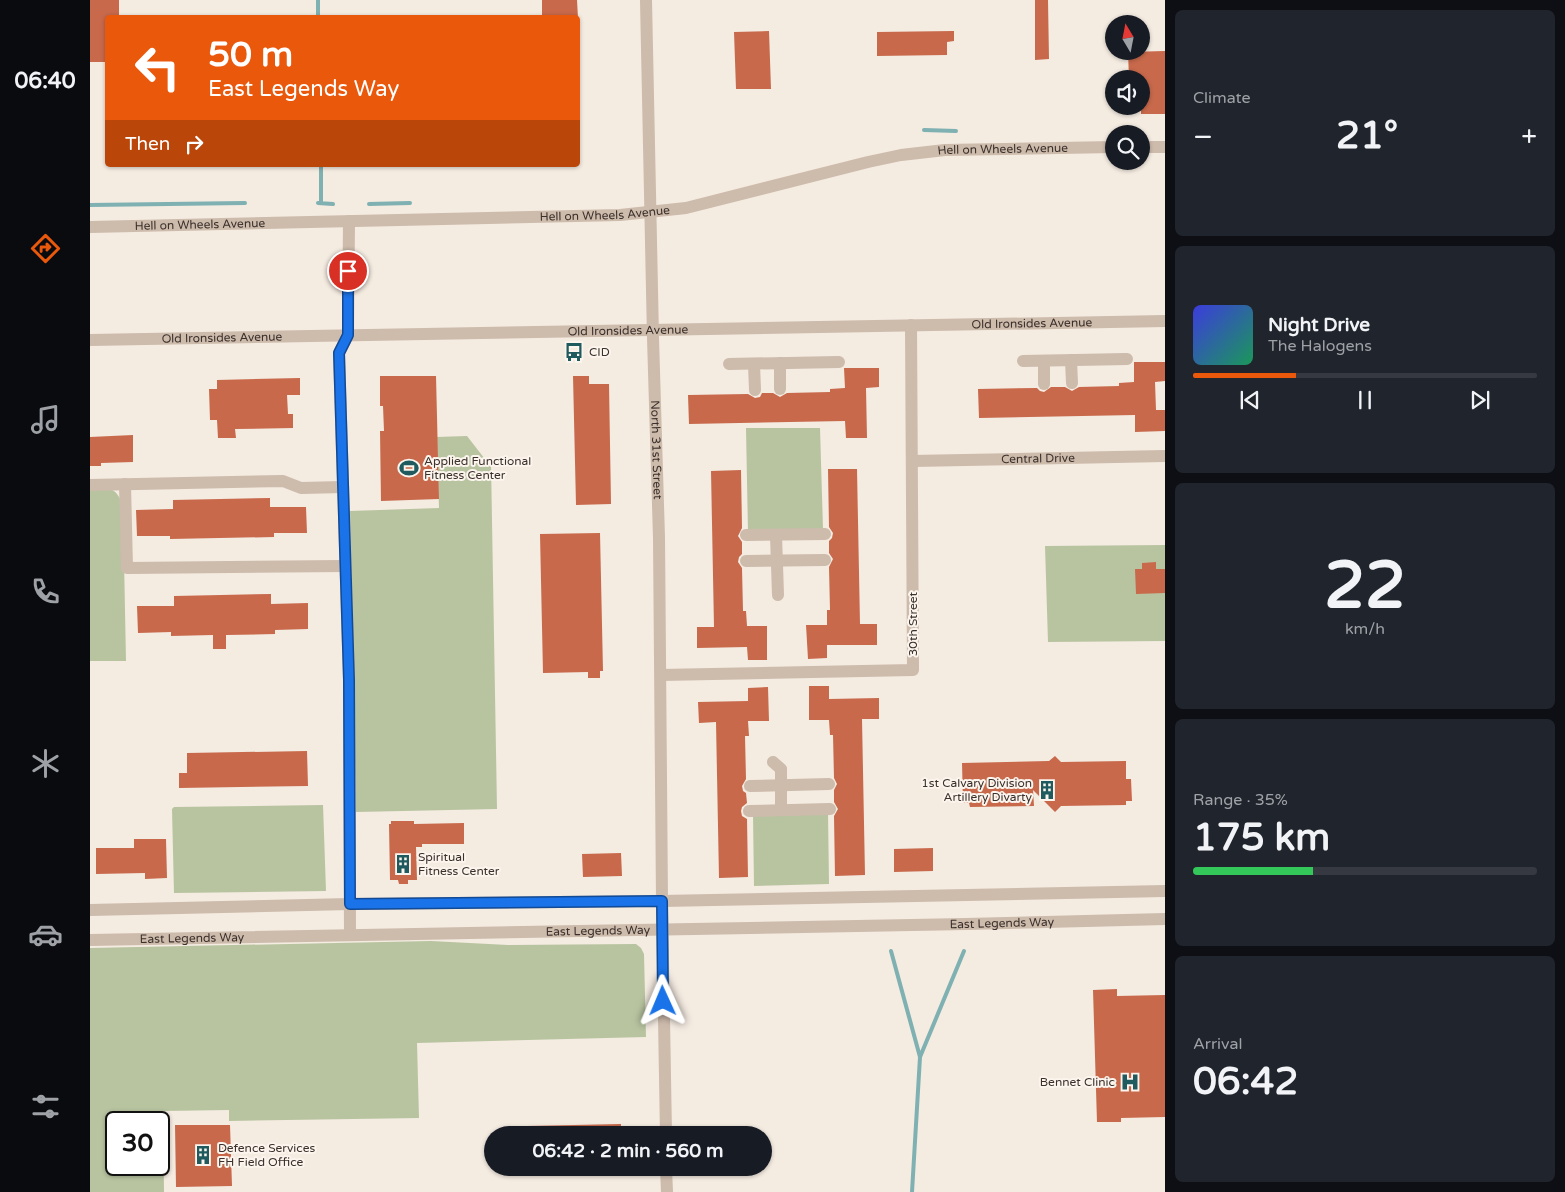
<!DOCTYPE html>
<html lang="en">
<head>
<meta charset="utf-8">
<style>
  :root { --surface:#171b24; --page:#20242c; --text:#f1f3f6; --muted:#9ea1a6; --line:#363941; --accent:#ea580c }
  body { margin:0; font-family:"Varela Round",sans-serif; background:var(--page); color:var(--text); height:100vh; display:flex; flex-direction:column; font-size:19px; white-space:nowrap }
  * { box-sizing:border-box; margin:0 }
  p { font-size:16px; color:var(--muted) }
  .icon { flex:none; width:28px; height:28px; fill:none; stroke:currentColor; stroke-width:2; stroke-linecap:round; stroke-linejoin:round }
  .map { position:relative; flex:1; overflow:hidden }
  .drawer { display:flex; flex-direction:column; gap:10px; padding:10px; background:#0d0f14; width:400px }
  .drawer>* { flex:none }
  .top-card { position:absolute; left:15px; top:15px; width:475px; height:152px; border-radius:5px; box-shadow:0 1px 4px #0004; background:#ea580c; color:#fff; overflow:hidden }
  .needle { width:32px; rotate:350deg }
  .controls { position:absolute; left:1015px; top:15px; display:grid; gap:10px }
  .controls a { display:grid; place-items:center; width:45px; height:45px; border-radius:50%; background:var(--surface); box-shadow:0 1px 4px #0004; font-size:25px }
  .speed { position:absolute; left:15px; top:1111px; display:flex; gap:10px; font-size:25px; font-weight:700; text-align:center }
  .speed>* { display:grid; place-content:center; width:65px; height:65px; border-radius:50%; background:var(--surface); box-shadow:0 1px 4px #0004; line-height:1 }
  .speed .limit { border:2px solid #111; border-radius:8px; background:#fff; color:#111 }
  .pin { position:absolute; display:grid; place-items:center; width:42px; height:42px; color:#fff; margin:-21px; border:2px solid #fff; border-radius:50%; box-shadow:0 1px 5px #0007 }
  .me { position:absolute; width:55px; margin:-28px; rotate:359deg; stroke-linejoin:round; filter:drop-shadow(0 0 4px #0008) }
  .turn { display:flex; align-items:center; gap:18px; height:105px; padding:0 20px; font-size:22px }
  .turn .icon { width:65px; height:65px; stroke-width:2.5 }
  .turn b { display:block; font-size:35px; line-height:42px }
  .then { display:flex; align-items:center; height:48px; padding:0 20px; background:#0003; gap:10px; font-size:19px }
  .big { font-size:38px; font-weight:800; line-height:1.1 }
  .drawer .card { flex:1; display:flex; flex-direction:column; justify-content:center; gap:8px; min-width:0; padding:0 18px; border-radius:8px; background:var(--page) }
  .drawer .dial { align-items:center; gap:0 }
  .dial b { font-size:65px; line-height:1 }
  .song { display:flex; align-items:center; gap:15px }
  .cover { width:60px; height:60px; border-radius:8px; background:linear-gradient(135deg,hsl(240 70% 55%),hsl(150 70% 35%)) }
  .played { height:5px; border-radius:2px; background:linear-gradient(90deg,var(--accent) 30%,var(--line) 30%) }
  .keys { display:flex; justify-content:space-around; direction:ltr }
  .heat { display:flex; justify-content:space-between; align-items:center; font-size:28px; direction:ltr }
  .charge { height:8px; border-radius:4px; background:linear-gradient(90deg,#34c759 35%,var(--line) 0) }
  .trip { position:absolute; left:394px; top:1126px; width:288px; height:50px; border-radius:25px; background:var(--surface); box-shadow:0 1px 4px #0004; font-weight:800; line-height:50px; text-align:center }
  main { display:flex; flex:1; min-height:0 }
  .tabs { display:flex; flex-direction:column; width:90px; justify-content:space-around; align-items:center; background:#090b0e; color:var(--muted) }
  .tabs .icon { width:35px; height:35px }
  .tabs .current { color:var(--accent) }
  .tabs b { font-size:22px; color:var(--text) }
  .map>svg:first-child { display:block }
</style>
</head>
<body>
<main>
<nav class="tabs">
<b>06:40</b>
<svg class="icon current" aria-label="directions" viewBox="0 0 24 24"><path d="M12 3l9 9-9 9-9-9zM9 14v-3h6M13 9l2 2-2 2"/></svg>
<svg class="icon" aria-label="music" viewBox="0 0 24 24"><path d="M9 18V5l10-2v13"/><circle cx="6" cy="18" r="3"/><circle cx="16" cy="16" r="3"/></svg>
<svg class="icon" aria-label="phone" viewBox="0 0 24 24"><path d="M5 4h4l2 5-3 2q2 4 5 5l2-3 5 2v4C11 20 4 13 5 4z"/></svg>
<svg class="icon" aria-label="climate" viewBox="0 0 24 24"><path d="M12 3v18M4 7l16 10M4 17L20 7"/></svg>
<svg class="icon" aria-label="car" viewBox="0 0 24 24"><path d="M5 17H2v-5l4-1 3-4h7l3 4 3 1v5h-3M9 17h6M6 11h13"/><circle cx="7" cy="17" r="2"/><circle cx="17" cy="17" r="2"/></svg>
<svg class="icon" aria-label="filters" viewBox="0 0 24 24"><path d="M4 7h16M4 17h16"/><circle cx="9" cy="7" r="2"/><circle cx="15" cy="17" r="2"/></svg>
</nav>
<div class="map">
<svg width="1075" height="1192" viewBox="0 0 1075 1192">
  <rect width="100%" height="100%" fill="#f4ebe1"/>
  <path fill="#b8c4a0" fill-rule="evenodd" d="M656 428H730L733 529 658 532Z
    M377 436 398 463H401L407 809 266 812 260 511 349 508 347 437Z
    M0 488C21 488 28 487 33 509L36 661H0Z
    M1075 545V641L958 642 955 546Z
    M233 805 236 891 84 893 82 809 84 807Z
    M738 813 739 884 664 886 663 814Z
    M341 941 418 945 546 944 551 948 554 954 556 1037 327 1043 329 1118 139 1121V1110L73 1111 74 1192H0V948ZM26 1122H69V1165H26Z"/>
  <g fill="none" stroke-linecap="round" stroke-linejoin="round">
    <path stroke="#7fb0b2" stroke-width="4" d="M228 0V18
      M834 130 866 131
      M231 165V203
      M228 203 243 204
      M279 204 320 203
      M0 205 155 203
      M801 951 830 1057 822 1192
      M830 1057 874 951"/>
  </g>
  <path fill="#c8694b" d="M0 0H29V18H18V62H0Z
    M452 0H487L488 18H452Z
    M945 0H958L959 59 945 60Z
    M679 31 681 89H646L644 32Z
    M864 31V41L857 42V55L787 56V32Z
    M1075 51V114H1051V79H1039L1038 52Z
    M1044 362H1075V381L1065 382 1066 410H1075V431L1045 432V415L889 418 888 389 947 388 950 391 954 392 961 387H975L982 391 989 387 1029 386V383L1044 382Z
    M754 368H789V387L776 388 777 438H756L755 421 599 424 598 395 658 394 665 398 670 397 672 393H683L690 397 697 393 740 392V389L755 388Z
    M290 376H346L349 499 291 501 290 431H294L293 406H290Z
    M483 376H499V384H519L521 504 486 505Z
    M210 378V395H197L198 414H203V428L145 429 146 438H128L127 420H120L119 389H127V380Z
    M43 435V462L11 463V466H0V437Z
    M738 469H767L770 624H787V645H737V658L718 659 716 625H737V610H740L739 567 743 559 739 553V541L742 538 743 533 739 527Z
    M651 470 652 528 648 536 652 542V554L649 557 648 562 652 568 653 611H656L657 626H677V660H658L657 647 607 648V627H624L621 471Z
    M180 498V507H216L217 533H184V537L80 539V536H47L46 510 83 509V500Z
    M510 533 513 671H510V678H498V672L453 673 450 534Z
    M1066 562V569H1075V593L1046 594 1045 569H1052V563Z
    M181 594V604L218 603V629L185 630V634L136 635V649H123V635L81 636V632L48 633 47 606H84V596Z
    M719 686H739V699L789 698V719H772L775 875 745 876 744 816 748 809 744 802V790L747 784 744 778 743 735H740L739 720H719Z
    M678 687 679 721H658L659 736H655L656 779 652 786 653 791 656 793 657 803 652 807 651 811 652 816 657 819 658 877 629 878 626 722 609 723 608 702 658 701V688Z
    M217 751 218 786 89 788V773H97V753Z
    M965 756 971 762 1036 761V779H1041L1042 801H1036V805L971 806 965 812 943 790 944 806 880 807 879 803H873L872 763 959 761Z
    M301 821H324V824L374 823V844H332V847H326L327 880H318V884H309L308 880H300L299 824H301Z
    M44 839H76L77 878 55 879V873L6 874V848H44Z
    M843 848V871L804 872V849Z
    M531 853 532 876 493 877 492 854Z
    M1027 989V996L1075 995V1117L1031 1118V1122H1007L1003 990Z
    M531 1124V1135H437V1126Z
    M85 1125H140L142 1186 86 1187Z"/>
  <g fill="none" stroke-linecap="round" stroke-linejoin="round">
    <g stroke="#cdbbac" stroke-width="12">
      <path id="s1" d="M556 0 563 338 569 538 572 901 576 1135"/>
      <path d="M1051 147H1075"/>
      <path d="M259 221 258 335 249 353 259 680 260 934"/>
      <path id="s2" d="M0 227 530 215 596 208 778 162 811 155 855 150 1024 147"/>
      <path id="s3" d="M0 340 1075 321"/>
      <path d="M981 360 982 383"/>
      <path d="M933 361 1037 359"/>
      <path d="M954 361V384"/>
      <path d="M690 363V389"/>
      <path d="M639 364 749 362"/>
      <path d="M664 364 665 390"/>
      <path id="s4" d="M822 461 1075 456"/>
      <path d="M35 484 37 568 255 566"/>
      <path d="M0 485 193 481 211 488 253 487"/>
      <path d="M656 535 735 534"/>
      <path d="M686 535 688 595"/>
      <path d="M656 561 735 560"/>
      <path d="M571 675 823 670 821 325"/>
      <path d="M683 762 691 769V810"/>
      <path d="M660 786 739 784"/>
      <path d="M659 811 740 809"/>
      <path d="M0 910 260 904 572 901 1075 891"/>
      <path id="s5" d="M0 940 876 924 1075 919"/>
      <path d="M576 1168 577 1192"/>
    </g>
  </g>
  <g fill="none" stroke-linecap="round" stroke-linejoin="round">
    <g stroke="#114b97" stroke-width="12">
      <path id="route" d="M258 271V335L249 353 259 680 260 904 572 901 573 1001"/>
    </g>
    <use href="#route" stroke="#1a73e8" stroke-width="9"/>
  </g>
  <defs>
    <g id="bus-bare" transform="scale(1.5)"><path d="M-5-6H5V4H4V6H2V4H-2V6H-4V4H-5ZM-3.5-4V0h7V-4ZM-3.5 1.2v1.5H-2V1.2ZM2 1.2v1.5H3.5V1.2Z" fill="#1f5a5e" stroke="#fbf5ee" stroke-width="2.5" paint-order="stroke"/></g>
    <g id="stadium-bare" transform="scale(1.5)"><path d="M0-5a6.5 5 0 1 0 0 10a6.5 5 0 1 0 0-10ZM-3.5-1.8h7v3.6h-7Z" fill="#1f5a5e" stroke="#fbf5ee" stroke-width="2.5" paint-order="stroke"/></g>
    <g id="building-bare" transform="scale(1.5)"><path d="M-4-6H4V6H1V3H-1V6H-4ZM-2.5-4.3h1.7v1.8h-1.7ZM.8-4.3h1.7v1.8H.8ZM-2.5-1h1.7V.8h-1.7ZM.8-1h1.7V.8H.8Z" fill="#1f5a5e" stroke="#fbf5ee" stroke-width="2.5" paint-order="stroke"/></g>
    <g id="hospital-bare" transform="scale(1.5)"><path d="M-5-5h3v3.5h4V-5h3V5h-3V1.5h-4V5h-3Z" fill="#1f5a5e" stroke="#fbf5ee" stroke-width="2.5" paint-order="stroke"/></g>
  </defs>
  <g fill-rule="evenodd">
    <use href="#bus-bare" x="484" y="352"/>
    <use href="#stadium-bare" x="319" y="468"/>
    <use href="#building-bare" x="957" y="790"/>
    <use href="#building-bare" x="313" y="864"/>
    <use href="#hospital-bare" x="1040" y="1082"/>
    <use href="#building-bare" x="113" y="1155"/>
  </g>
  <g text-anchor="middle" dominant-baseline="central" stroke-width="4" stroke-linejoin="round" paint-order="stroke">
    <g font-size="12" fill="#3b302b" stroke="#fbf5ee">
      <text stroke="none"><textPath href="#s2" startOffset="920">Hell on Wheels Avenue</textPath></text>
      <text stroke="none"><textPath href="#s2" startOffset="515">Hell on Wheels Avenue</textPath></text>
      <text stroke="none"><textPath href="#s2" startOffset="110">Hell on Wheels Avenue</textPath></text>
      <text stroke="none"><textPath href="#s3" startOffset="942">Old Ironsides Avenue</textPath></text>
      <text stroke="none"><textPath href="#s3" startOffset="538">Old Ironsides Avenue</textPath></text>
      <text stroke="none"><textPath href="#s3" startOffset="132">Old Ironsides Avenue</textPath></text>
      <text stroke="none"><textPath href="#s1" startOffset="450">North 31st Street</textPath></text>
      <text stroke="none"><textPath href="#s4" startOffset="126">Central Drive</textPath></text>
      <text transform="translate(823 624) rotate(-90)">30th Street</text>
      <text stroke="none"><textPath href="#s5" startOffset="912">East Legends Way</textPath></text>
      <text stroke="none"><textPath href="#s5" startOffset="508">East Legends Way</textPath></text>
      <text stroke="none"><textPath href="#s5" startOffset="102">East Legends Way</textPath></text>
    </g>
    <g font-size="12" fill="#3b302b" stroke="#fbf5ee" text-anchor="start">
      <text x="499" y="352">CID</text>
      <text x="334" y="461">Applied Functional<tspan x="334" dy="14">Fitness Center</tspan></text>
      <text x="942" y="783" text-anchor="end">1st Calvary Division<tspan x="942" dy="14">Artillery Divarty</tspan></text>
      <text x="328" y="857">Spiritual<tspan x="328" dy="14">Fitness Center</tspan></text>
      <text x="1025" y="1082" text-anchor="end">Bennet Clinic</text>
      <text x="128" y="1148">Defence Services<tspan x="128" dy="14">FH Field Office</tspan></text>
    </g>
  </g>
</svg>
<div class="controls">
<a><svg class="needle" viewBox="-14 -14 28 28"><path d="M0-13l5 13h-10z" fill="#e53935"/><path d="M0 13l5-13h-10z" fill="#9ea1a6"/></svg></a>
<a><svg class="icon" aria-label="sound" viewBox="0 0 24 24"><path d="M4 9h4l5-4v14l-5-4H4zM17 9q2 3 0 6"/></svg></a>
<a><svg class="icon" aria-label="search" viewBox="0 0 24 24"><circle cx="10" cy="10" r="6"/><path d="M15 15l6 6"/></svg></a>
</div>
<div class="speed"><div class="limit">30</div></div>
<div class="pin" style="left:258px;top:271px;background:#d93025"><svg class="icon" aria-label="arrive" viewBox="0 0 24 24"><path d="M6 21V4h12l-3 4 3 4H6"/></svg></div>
<svg class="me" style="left:573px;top:1001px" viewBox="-20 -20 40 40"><path d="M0-17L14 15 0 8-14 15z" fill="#1a73e8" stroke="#fff" stroke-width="4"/></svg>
<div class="trip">06:42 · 2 min · 560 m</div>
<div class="top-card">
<div class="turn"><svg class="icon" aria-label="left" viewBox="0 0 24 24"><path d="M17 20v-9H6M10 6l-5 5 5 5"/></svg><div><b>50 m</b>East Legends Way</div></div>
<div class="then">Then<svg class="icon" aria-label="right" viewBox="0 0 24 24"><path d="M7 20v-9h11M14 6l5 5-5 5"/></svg></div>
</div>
</div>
<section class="drawer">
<div class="card"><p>Climate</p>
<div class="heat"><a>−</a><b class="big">21°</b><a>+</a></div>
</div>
<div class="card">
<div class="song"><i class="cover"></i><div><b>Night Drive</b><p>The Halogens</p></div></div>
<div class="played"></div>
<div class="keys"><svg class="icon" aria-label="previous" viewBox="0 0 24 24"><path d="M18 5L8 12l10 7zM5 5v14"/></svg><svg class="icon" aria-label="pause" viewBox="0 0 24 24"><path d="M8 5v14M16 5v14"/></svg><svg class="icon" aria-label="next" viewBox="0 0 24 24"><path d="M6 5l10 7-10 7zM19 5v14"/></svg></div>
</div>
<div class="card dial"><b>22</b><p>km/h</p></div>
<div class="card"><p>Range · 35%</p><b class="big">175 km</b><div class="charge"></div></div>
<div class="card"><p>Arrival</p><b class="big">06:42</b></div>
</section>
</main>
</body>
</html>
